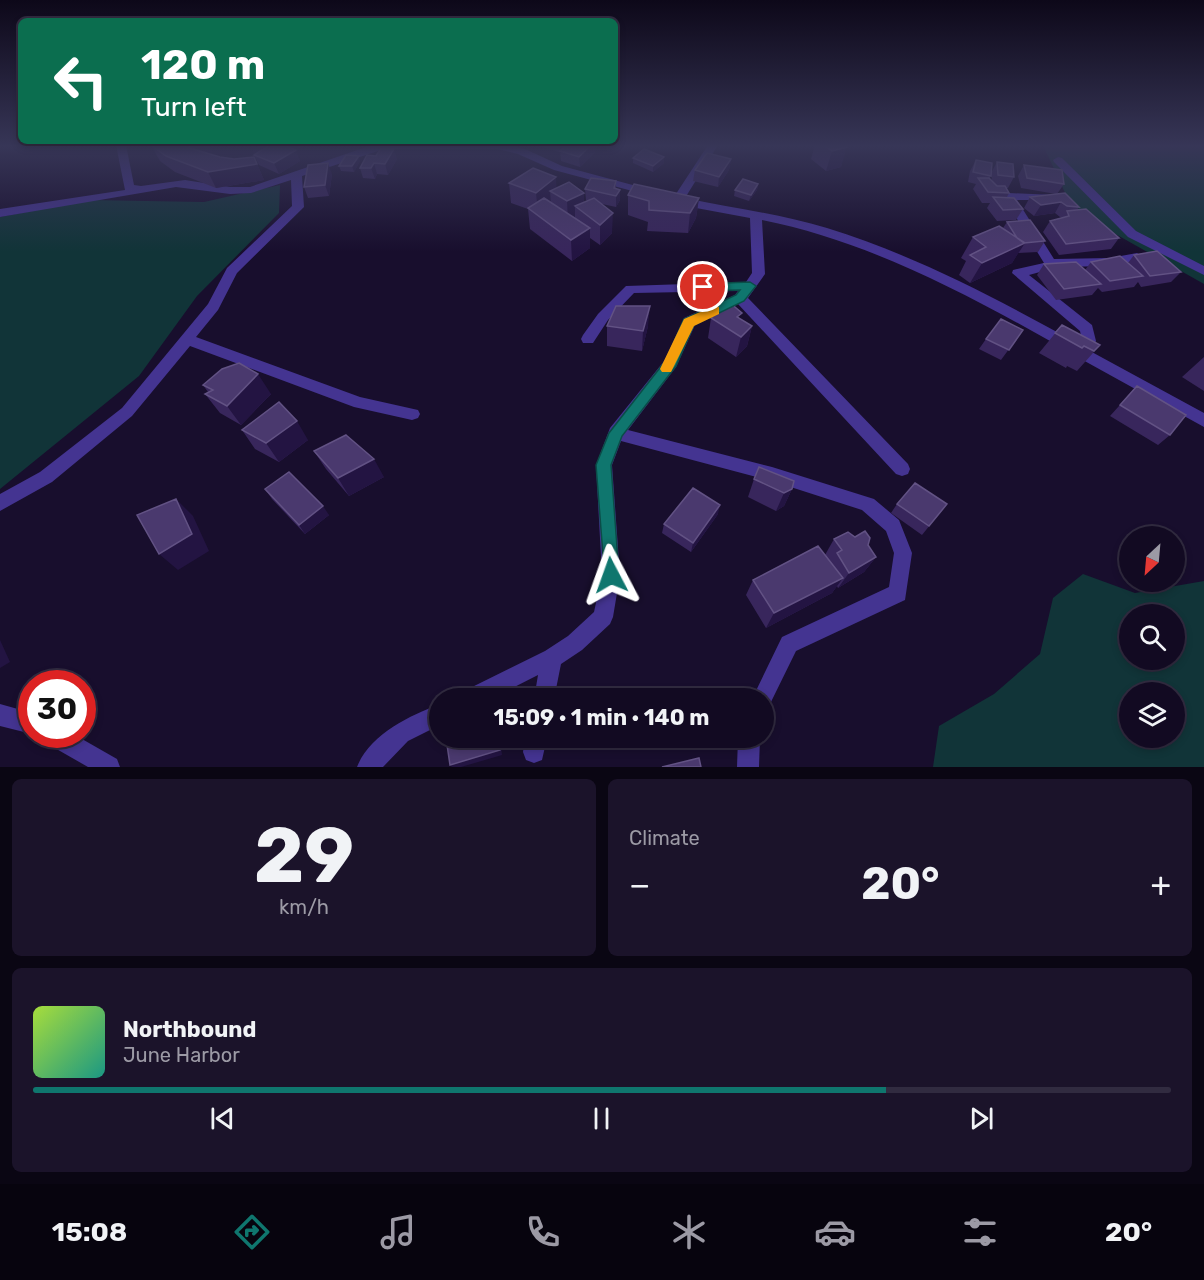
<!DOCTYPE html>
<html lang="en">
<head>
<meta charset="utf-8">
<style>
  :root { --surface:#120a22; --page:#1b132a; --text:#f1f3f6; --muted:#9c9aa5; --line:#312b40; --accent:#0f766e }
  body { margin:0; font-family:Rubik,sans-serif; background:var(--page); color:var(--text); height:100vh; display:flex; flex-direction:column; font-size:22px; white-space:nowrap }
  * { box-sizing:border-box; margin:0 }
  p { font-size:20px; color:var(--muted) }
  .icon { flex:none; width:33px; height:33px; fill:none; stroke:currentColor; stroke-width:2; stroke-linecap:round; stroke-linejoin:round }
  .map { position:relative; height:767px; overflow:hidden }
  .sheet { display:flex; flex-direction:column; gap:12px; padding:12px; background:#0a0613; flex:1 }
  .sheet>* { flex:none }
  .banner { position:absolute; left:18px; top:18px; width:600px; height:126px; border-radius:9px; box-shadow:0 3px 9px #0003,0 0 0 2px var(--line); background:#0b6e4f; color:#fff; overflow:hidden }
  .needle { width:39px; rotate:206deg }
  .controls { position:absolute; left:1119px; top:526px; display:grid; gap:12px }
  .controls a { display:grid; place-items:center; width:66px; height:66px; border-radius:50%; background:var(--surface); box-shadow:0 3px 9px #0003,0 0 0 2px var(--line); font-size:30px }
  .speed { position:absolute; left:18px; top:670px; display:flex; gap:12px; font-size:30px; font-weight:700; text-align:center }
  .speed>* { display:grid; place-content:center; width:78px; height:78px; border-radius:50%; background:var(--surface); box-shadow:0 3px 9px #0003,0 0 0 2px var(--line); line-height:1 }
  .speed .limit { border:9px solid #d22; background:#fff; color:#111 }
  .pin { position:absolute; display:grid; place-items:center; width:51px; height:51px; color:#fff; margin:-26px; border:3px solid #fff; border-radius:50%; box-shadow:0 2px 6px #0007 }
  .me { position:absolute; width:66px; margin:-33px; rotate:356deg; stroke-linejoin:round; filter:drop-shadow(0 0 4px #0008) }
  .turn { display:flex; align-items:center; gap:21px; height:126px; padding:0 24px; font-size:27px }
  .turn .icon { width:78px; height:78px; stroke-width:2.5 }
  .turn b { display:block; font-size:42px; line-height:51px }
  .big { font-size:45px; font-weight:700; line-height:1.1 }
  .sheet .card { flex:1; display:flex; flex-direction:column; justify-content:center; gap:9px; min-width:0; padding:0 21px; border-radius:9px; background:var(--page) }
  .sheet .dial { align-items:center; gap:0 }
  .dial b { font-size:78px; line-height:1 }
  .song { display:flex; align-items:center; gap:18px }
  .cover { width:72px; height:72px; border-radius:9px; background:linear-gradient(135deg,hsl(80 70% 55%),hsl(170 70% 35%)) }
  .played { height:6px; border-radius:3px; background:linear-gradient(90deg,var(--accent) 75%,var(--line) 75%) }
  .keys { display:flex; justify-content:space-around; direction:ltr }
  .heat { display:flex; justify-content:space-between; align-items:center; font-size:33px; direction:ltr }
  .sheet .tiles { flex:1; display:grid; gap:12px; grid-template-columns:1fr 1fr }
  .card:last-child { grid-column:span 2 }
  .trip { position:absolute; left:429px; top:688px; width:345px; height:60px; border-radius:30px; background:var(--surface); box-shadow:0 3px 9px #0003,0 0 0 2px var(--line); font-weight:700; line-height:60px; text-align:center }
  .dock { display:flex; height:96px; justify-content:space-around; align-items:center; background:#07040e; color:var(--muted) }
  .dock .icon { width:42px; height:42px }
  .dock .selected { color:var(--accent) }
  .dock b { font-size:27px; color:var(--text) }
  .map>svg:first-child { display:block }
</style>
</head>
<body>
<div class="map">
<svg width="1204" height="767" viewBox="0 0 1204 767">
  <rect width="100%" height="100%" fill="#180e2d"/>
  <path fill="#113438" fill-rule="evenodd" d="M1043 145H1204V284L1073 210Z
    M280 185 279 213 197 296 139 376 0 489V217L90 200 204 202Z
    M1083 574 1135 593 1204 581V767H933L939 726 994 694 1040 654 1053 598ZM1130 615H1174V660H1130ZM1130 693H1174V738H1130Z"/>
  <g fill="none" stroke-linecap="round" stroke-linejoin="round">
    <path fill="#443491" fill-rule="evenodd" d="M116 145H126L134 185 141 186 185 180 230 187H250L372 145H507L525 149 562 166 655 191 657 193 651 196 554 170 518 154 497 149H384L302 176 304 207 237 273 218 310 196 337 360 397 418 410 420 414 418 418 412 420 354 407 190 346 132 416 52 482 0 511V494L40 472 122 408 208 304 227 268 292 206 291 180 251 193 230 194 176 187 0 217V209L125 190Z
      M708 145H718L685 198C732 208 781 214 827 228 915 255 999 300 1079 344L1082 340 1080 331 1012 273 1013 270 1044 263 1003 196 1009 193 1054 195V199L1050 200H1017L1054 259 1110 258 1137 253 1143 257 1141 260 1110 266 1058 267 1029 275 1092 325 1096 341 1090 351 1204 413V427L1081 359 1075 358 1073 354C976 299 873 242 762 220L765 274 748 298 908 464 910 469 908 474 902 476 896 474 738 304 695 325 676 367 628 430 772 467 874 499 899 520 912 553 905 600 796 651 769 706 764 709V699H752L782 637 889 587 894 553 886 531 862 510 772 481 621 441 612 465 620 575 613 617 610 624 582 650 561 664 554 699H534L538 675 491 699H459L462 692 545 651 568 636 594 612 602 575 596 465 610 428 665 360 684 318 735 295 738 291 634 293 608 320 593 343H583L581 339 583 335 598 314 626 286 746 282 752 273 750 218 680 205 672 200Z
      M1058 157 1062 158 1136 231 1204 266V275L1128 237 1054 162 1053 160Z
      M0 704 32 713V734L0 726Z
      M440 704V725L408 741 383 767H357C370 734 409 716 440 704Z
      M43 735H75L117 759 120 767H88L46 743Z
      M525 738H547L542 760 534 763 526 760 523 752Z
      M738 738H760L759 767H737Z"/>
  </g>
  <path fill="#38265c" d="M151 145H208L212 152 208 153 220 157 234 159 254 157 264 180 216 188 175 172 160 161Z
    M312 145 293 149 300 161 279 174 259 165 254 155Z
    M536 145H565L559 152Z
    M600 145H620L613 150Z
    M815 145H845L841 167 826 171 811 159Z
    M560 151 595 152 580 167 561 161Z
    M376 156 397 159 388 175 377 174 375 179 363 178 360 168Z
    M664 157V163L653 172 633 163V158Z
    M731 159 729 170 718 187 693 181 695 170Z
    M976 160 991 176 989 179 992 181 991 173 997 162 1014 177 1008 188H1006L1009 193 1007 197 1023 209 1016 220 997 221 987 208 990 203H982L973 189 976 184 968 182 970 171Z
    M360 161 354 172 341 171 339 166Z
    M1024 165 1064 184 1057 194 1079 207 1077 210 1119 238 1111 249 1059 255 1043 232 1050 221 1063 217H1060L1055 213 1034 216 1024 208 1030 197 1056 194 1021 188 1018 176Z
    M332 174 329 196 308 198 304 187Z
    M616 181V189L620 200 616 207 602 204 612 233 600 245 590 238V248L572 261 530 229 528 209 511 203 509 183 556 188 584 193V202L588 201 586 200 585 189Z
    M758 184 757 190 749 201 734 196 735 190Z
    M628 195 699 198 696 218 688 233 647 231 648 222 628 215Z
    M1007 222 1045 241 1038 252 1018 253 1012 263 970 283 959 275 966 261 961 258 973 237 1003 228Z
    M1134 255 1181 272 1171 282 1141 287 1138 282 1134 287 1102 292 1098 288 1092 295 1056 300 1037 275 1044 264 1085 270 1091 262 1128 263Z
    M711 318 741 319 752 326 747 346 736 357 708 338Z
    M1062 325 1100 345 1077 371 1067 366 1066 368 1039 353Z
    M607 326H648L642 351 607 346Z
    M1023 330 1001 360 979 349 986 339Z
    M1204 357V391L1182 377Z
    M203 385 271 394 241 425 220 413 205 394 208 392Z
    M1137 386 1170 435 1158 445 1110 416Z
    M242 430 308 440 279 462 255 449Z
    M314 451 384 477 349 496 326 469Z
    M754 479 792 489 784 506 776 511 748 497Z
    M265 489 329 515 305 534 272 499Z
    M897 504H947L922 535 891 513Z
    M718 514 691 552 662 533 664 524Z
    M855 537 868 545 876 557 864 572 838 588 837 586 832 593 766 628 746 595 753 580 825 555 834 539Z"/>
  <path fill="#231442" d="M196 145H208L212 152 189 160 183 149Z
    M263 145H312L255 155 251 147Z
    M559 145H565L559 152Z
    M591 145H595V152L580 167 579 157Z
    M613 145H620L613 150Z
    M847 147 841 167 826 171 832 151Z
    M394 149 397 159 388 175 385 164Z
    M296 150 300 161 279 174 274 163Z
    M359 156 360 161 354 172 352 166Z
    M254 157 264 180 216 188 208 172Z
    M664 157V163L653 172V166Z
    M731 159 729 170 718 187 719 177Z
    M328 163 332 174 329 196 325 185Z
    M374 163 377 174 375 179 371 168Z
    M556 177 557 195 550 191 551 203 538 213 536 193Z
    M758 184 757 190 749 201 751 195Z
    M620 190V200L616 207V196Z
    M584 193V213L575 206V218L568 222 567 201Z
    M699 198 696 218 688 233 690 213Z
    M1061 202 1055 213 1034 216 1041 205Z
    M613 213 612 233 600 245V225Z
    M590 228V248L572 261 571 240Z
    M1025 243 1012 263 970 283 982 263Z
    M650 306 648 326 642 351 643 331Z
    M752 326 747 346 736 357 741 337Z
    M258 374 271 394 241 425 227 406Z
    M297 421 308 440 279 462 266 443Z
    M374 459 384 477 349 496 338 478Z
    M792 489 784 506 776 511 784 493Z
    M176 499 193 516 209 551 178 570 159 554Z
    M720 505 718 514 691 552 693 543Z
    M323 506 329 515 305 534 299 525Z
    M876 557 864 572 838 588 849 573Z
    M843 578 832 593 766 628 774 613Z
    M0 640 10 662 0 668Z
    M498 738H500L502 755 461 767H452L450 765Z"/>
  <path fill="#4a396e" stroke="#625284" stroke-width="1.5" d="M151 145H180L220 157 234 159 254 157 257 164 208 172 166 156Z
    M180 145H196L188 147Z
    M270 145H284L296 150 274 163 254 155Z
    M566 145H591L579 157 560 151Z
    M824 145H845L847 147 832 151Z
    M381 148 394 149 385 164 374 163 371 168H360L367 155 376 156Z
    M644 149 664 157 653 166 633 158Z
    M707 153 731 159 719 177 695 170Z
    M346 155 359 156 352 166H339Z
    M976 160 992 163 991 176 973 172Z
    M997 162 1013 164 1014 177 998 175Z
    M328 163 325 185 304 187 308 165Z
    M1024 165 1062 170 1064 184 1027 178Z
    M533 168 556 177 536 193 509 183Z
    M591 178 616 181 614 188 620 190 616 196 585 189Z
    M978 178H989L997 186H1005L1009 193 988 192Z
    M743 179 758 184 751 195 735 190Z
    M569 182 584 193 567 201 550 191Z
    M634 184 699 198 690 213 649 210V201L628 195Z
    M1065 193 1079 207 1067 206 1061 202 1041 205 1030 197Z
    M993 197 1014 198 1023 209 1003 210Z
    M544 198 590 228 571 240 528 208Z
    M594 198 613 213 600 225 575 206Z
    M1086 209 1119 238 1066 244 1050 221 1069 216 1067 211Z
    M1030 220 1045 241 1024 243 1017 238 1007 222Z
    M999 226 1025 243 982 263 970 255 986 247 973 237Z
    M1157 251 1181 272 1150 276 1134 255Z
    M1120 256 1143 276 1110 281 1091 262Z
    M1076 262 1101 284 1064 289 1044 264Z
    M729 302 742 313 737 317 752 326 741 337 711 318Z
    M616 306H650L643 331 607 326Z
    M1001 319 1023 330 1009 350 986 339Z
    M1062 325 1100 345 1094 351 1084 346 1082 348 1055 333Z
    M239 363 258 374 227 406 205 394 213 390 203 385 222 369Z
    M1137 386 1186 415 1170 435 1120 405Z
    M279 402 297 421 266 443 242 430Z
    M346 435 374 459 338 478 314 451Z
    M759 467 794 481 792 489 784 493 754 479Z
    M289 472 323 506 299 525 265 489Z
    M915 483 947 504 929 526 897 504Z
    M693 488 720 505 693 543 664 524Z
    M176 499 192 534 159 554 137 515Z
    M865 531 870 538 868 545 876 557 849 573 837 553 842 550 834 539 848 532 855 537Z
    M818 546 843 578 774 613 753 580Z
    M446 738H498L500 750 450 765Z
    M699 758 701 767H662Z"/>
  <linearGradient id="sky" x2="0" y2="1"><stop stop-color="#0d0819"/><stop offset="0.58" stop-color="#373657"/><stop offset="1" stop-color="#373657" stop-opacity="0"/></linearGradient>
  <rect width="1204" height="252" fill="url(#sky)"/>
  <path fill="#0f766e" stroke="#0a4d48" stroke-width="1.5" d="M750 282 756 286 744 301 694 325 676 366 622 436 611 465 619 575 617 581 611 583 605 581 596 465 609 433 666 360 684 319 736 295 740 290 703 291 698 290V284Z"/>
  <path fill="#f59e0b" d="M714 306 719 307V314L694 326 671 372H662L660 369 684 319Z"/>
</svg>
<div class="controls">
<a><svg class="needle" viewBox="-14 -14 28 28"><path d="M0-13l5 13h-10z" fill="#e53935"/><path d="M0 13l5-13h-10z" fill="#9c9aa5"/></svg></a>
<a><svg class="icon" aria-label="search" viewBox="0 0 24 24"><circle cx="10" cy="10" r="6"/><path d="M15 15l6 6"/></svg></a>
<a><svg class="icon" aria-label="layers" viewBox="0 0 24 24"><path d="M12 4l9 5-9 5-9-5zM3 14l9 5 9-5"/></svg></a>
</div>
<div class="speed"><div class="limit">30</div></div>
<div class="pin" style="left:703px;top:287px;background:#d93025"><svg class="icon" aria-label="arrive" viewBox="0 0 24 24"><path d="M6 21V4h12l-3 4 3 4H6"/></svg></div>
<svg class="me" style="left:611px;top:575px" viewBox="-20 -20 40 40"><path d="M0-17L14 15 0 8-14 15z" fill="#0f766e" stroke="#fff" stroke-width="4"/></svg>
<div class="trip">15:09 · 1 min · 140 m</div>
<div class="banner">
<div class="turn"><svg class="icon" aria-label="left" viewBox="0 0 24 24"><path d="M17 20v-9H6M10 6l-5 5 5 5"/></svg><div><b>120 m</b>Turn left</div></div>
</div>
</div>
<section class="sheet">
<div class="tiles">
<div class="card dial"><b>29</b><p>km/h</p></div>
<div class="card"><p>Climate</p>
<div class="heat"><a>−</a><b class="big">20°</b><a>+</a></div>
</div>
<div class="card">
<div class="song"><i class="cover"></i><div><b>Northbound</b><p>June Harbor</p></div></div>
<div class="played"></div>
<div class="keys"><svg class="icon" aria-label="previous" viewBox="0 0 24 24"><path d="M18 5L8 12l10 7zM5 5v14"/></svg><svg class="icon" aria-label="pause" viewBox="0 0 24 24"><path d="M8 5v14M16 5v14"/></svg><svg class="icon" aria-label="next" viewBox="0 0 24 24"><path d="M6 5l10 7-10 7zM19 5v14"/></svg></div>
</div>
</div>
</section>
<nav class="dock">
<b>15:08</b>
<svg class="icon selected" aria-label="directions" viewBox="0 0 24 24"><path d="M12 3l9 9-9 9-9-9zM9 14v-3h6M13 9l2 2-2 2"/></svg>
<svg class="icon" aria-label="music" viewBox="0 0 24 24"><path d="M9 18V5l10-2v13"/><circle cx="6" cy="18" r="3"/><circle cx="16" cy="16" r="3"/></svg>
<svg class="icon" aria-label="phone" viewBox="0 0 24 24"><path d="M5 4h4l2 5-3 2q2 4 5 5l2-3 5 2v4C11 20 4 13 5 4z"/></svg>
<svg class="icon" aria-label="climate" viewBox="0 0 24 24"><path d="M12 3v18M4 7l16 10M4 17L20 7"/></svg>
<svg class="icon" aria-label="car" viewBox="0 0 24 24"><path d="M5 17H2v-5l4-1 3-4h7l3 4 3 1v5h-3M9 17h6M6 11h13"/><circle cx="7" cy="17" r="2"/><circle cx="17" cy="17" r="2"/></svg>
<svg class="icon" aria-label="filters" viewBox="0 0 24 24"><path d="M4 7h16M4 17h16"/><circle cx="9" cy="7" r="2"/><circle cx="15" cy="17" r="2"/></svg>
<b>20°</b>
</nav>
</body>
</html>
